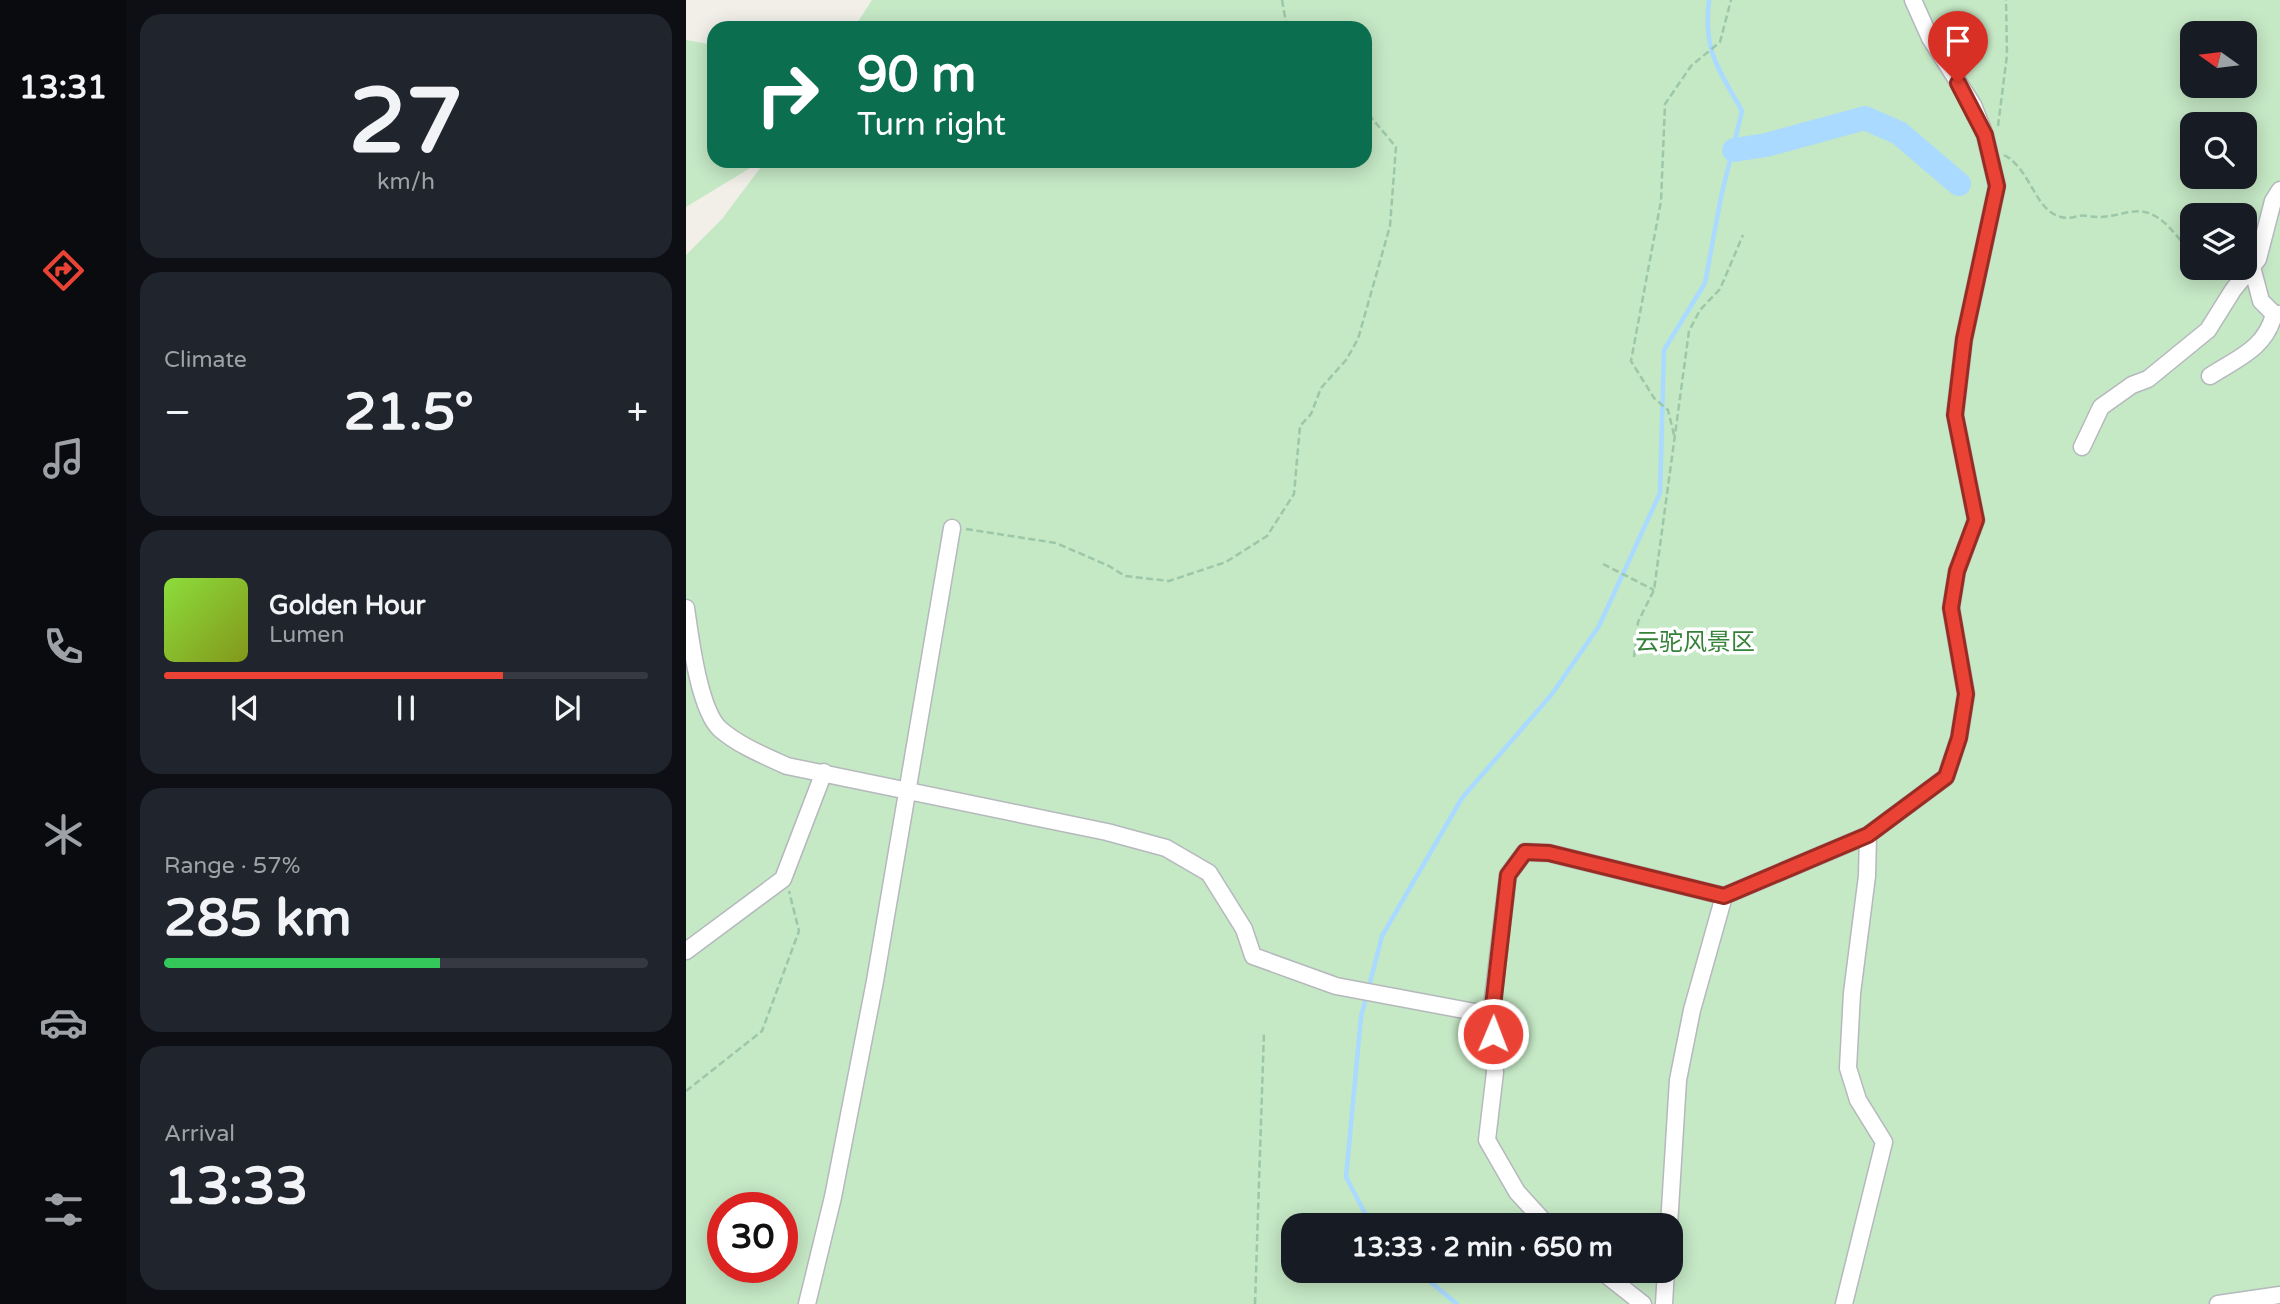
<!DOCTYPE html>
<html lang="en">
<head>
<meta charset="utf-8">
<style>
  :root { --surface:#171b24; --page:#20242c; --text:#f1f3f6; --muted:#9ea1a6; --line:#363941; --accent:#ea4335 }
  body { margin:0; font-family:"Varela Round","Noto Sans SC",sans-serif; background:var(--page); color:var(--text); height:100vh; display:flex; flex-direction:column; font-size:26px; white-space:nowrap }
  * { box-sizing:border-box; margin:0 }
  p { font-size:23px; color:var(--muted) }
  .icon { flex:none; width:38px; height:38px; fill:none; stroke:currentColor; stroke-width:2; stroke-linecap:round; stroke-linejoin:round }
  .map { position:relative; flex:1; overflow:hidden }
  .drawer { display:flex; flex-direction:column; gap:14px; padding:14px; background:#0d0f14; width:560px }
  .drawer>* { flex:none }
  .banner { position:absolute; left:21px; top:21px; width:665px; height:147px; border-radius:21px; box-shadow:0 4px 18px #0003; background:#0b6e4f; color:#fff; overflow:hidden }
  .needle { width:46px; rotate:284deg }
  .controls { position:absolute; left:1494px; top:21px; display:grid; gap:14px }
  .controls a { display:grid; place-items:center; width:77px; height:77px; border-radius:14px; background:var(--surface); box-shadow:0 4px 18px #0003; font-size:35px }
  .speed { position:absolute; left:21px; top:1192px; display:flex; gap:14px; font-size:35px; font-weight:700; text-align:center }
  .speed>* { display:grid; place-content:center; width:91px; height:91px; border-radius:50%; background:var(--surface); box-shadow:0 4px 18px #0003; line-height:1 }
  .speed .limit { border:10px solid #d22; background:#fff; color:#111 }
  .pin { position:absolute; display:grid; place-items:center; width:60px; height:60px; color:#fff; margin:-72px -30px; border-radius:50% 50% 50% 0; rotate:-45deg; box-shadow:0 0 7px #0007 }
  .pin .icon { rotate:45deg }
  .me { position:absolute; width:77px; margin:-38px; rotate:1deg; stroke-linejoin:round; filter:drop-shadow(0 0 5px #0008) }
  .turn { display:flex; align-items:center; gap:24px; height:147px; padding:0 35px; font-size:32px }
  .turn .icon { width:91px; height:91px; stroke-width:2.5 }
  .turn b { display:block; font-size:49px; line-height:60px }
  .big { font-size:52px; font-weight:700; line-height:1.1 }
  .drawer .widget { flex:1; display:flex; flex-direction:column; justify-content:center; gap:10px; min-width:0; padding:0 24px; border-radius:21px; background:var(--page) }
  .drawer .dial { align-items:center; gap:0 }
  .dial b { font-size:91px; line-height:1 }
  .song { display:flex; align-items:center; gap:21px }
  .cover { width:84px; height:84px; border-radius:10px; background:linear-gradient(135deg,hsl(90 70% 55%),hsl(70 70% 35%)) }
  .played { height:7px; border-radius:4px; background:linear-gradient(90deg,var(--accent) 70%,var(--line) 70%) }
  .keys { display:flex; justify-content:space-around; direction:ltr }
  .heat { display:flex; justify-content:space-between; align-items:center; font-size:38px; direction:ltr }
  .charge { height:10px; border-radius:5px; background:linear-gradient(90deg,#34c759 57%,var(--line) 0) }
  .trip { position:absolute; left:595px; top:1213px; width:402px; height:70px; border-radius:21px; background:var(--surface); box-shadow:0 4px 18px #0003; font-weight:700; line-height:70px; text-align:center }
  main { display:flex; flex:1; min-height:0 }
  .tab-bar { display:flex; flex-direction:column; width:126px; justify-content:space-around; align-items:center; background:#090b0e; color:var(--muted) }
  .tab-bar .icon { width:49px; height:49px }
  .tab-bar .current { color:var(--accent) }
  .tab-bar b { font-size:32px; color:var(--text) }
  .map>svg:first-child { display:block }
</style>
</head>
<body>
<main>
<nav class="tab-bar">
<b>13:31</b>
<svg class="icon current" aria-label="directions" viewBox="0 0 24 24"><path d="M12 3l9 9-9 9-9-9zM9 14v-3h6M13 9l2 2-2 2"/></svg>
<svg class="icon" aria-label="music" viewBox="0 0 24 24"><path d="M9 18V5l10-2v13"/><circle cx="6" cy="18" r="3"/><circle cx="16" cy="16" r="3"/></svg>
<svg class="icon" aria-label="phone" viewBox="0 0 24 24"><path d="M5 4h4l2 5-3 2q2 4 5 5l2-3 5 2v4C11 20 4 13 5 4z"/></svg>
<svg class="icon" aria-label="climate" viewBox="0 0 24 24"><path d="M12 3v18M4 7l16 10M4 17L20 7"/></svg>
<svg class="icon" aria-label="car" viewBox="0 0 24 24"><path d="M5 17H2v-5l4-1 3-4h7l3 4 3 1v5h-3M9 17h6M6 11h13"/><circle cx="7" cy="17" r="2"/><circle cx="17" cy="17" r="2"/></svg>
<svg class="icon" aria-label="filters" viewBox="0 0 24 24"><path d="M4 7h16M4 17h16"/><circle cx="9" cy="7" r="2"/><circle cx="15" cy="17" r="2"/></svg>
</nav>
<section class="drawer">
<div class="widget dial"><b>27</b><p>km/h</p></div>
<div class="widget"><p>Climate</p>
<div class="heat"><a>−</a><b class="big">21.5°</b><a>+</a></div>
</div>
<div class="widget">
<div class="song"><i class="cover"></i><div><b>Golden Hour</b><p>Lumen</p></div></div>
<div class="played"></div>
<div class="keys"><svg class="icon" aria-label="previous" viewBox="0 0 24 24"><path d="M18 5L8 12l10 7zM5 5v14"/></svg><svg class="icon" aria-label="pause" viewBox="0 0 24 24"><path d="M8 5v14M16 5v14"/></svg><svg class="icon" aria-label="next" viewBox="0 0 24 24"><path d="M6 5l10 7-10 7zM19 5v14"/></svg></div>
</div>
<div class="widget"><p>Range · 57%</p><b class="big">285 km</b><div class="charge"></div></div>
<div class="widget"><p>Arrival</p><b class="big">13:33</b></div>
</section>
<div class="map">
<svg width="1594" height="1304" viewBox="0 0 1594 1304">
  <rect width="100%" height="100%" fill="#f1efe8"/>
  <path fill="#c5e8c5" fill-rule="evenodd" d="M186 0H1594V1304H0V255L36 219 78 163 74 162 0 207V40L28 45V161H679V28H168ZM1507 33H1559V86H1507ZM1507 124H1559V177H1507ZM1507 215H1559V268H1507ZM37 1208H96V1267H37ZM607 1225H985V1270H607Z"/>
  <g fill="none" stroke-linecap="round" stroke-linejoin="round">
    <path stroke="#aadaff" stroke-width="4.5" d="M685 1225 660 1177 675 1017 696 936 776 798 866 694 913 626 974 493 978 350 1019 283 1035 197 1056 111C1032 68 1017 51 1023 0
      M730 1270 771 1304"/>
    <path stroke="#aadaff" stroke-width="24" d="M1048 150 1080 145 1179 118 1213 133 1273 184"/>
    <g stroke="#b5b8bc" stroke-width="19">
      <path id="street" d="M1566 267 1575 301 1588 314H1594
        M1524 376C1552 358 1580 348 1588 314
        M1396 447 1415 407 1446 385 1462 379 1522 330 1547 290 1572 259 1587 201 1594 190
        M0 608C4 636 13 710 34 729 52 745 79 756 101 766L421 832 480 848 523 873 558 929 567 956 650 986 805 1015 822 875 839 852 863 853 1038 896
        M0 951 97 879 138 772
        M805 1015 809 1072 801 1140 831 1192 861 1225
        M983 1225 992 1080 1006 1010 1038 896 1182 835 1260 777 1273 738 1280 694 1265 608 1271 571 1290 520 1269 415 1278 339 1311 186 1299 135 1287 105 1244 38 1227 0
        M914 1270 957 1304
        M121 1304 147 1197 189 981 266 528
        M978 1304 980 1270
        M1158 1304 1198 1142 1172 1100 1162 1068 1166 993 1181 876 1182 835
        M1532 1304 1594 1295"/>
    </g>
    <path stroke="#9cc7a9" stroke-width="2.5" stroke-dasharray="7 3.5" stroke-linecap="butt" d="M596 0 601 28
      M1312 126 1321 55 1320 0
      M1318 155C1345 169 1348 210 1375 217 1384 220 1393 214 1401 216 1417 219 1428 215 1444 212 1474 206 1489 236 1507 255
      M1522 268 1537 277
      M988 435 982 410 968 398 945 361 975 201 979 104 1005 66 1034 42 1045 0
      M280 529 370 543 423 566 439 576 483 581 540 562 581 536 608 494 614 426 625 414 635 388 660 360 672 339 704 226 710 147 679 110
      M917 564 968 590
      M948 657 952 622 968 590 1003 331 1014 310 1034 289 1057 235
      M0 1091 76 1031 113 931 103 891
      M569 1304 578 1031"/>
    <use href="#street" stroke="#fff" stroke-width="16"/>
  </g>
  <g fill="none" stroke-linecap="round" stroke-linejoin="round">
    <g stroke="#982c22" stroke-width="18">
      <path id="route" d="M807 1034 806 1015 822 875 839 852 863 853 1038 896 1182 835 1260 777 1273 738 1280 694 1265 608 1271 571 1290 520 1269 415 1278 339 1311 186 1299 135 1272 83"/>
    </g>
    <use href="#route" stroke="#ea4335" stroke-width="12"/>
  </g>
  <g text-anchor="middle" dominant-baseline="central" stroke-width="7" stroke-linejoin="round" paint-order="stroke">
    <g font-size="24" fill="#348238" stroke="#fff">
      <text x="1009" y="642">云驼风景区</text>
    </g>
  </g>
</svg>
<div class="controls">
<a><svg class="needle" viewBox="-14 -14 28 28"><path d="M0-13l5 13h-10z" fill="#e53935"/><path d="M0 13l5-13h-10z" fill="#9ea1a6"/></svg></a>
<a><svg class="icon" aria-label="search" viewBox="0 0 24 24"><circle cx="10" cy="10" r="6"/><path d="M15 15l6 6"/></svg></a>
<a><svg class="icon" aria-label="layers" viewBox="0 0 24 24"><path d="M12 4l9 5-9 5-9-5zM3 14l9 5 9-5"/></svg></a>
</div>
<div class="speed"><div class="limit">30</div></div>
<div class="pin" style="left:1272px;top:83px;background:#d93025"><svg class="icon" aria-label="arrive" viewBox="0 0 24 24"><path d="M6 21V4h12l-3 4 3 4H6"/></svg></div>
<svg class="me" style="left:807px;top:1034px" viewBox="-20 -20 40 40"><circle r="17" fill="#ea4335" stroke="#fff" stroke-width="3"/><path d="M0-11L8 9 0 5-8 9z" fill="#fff"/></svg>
<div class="trip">13:33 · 2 min · 650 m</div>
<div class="banner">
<div class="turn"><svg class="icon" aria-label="right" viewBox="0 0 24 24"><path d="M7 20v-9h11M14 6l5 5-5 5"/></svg><div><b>90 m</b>Turn right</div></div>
</div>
</div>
</main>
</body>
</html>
